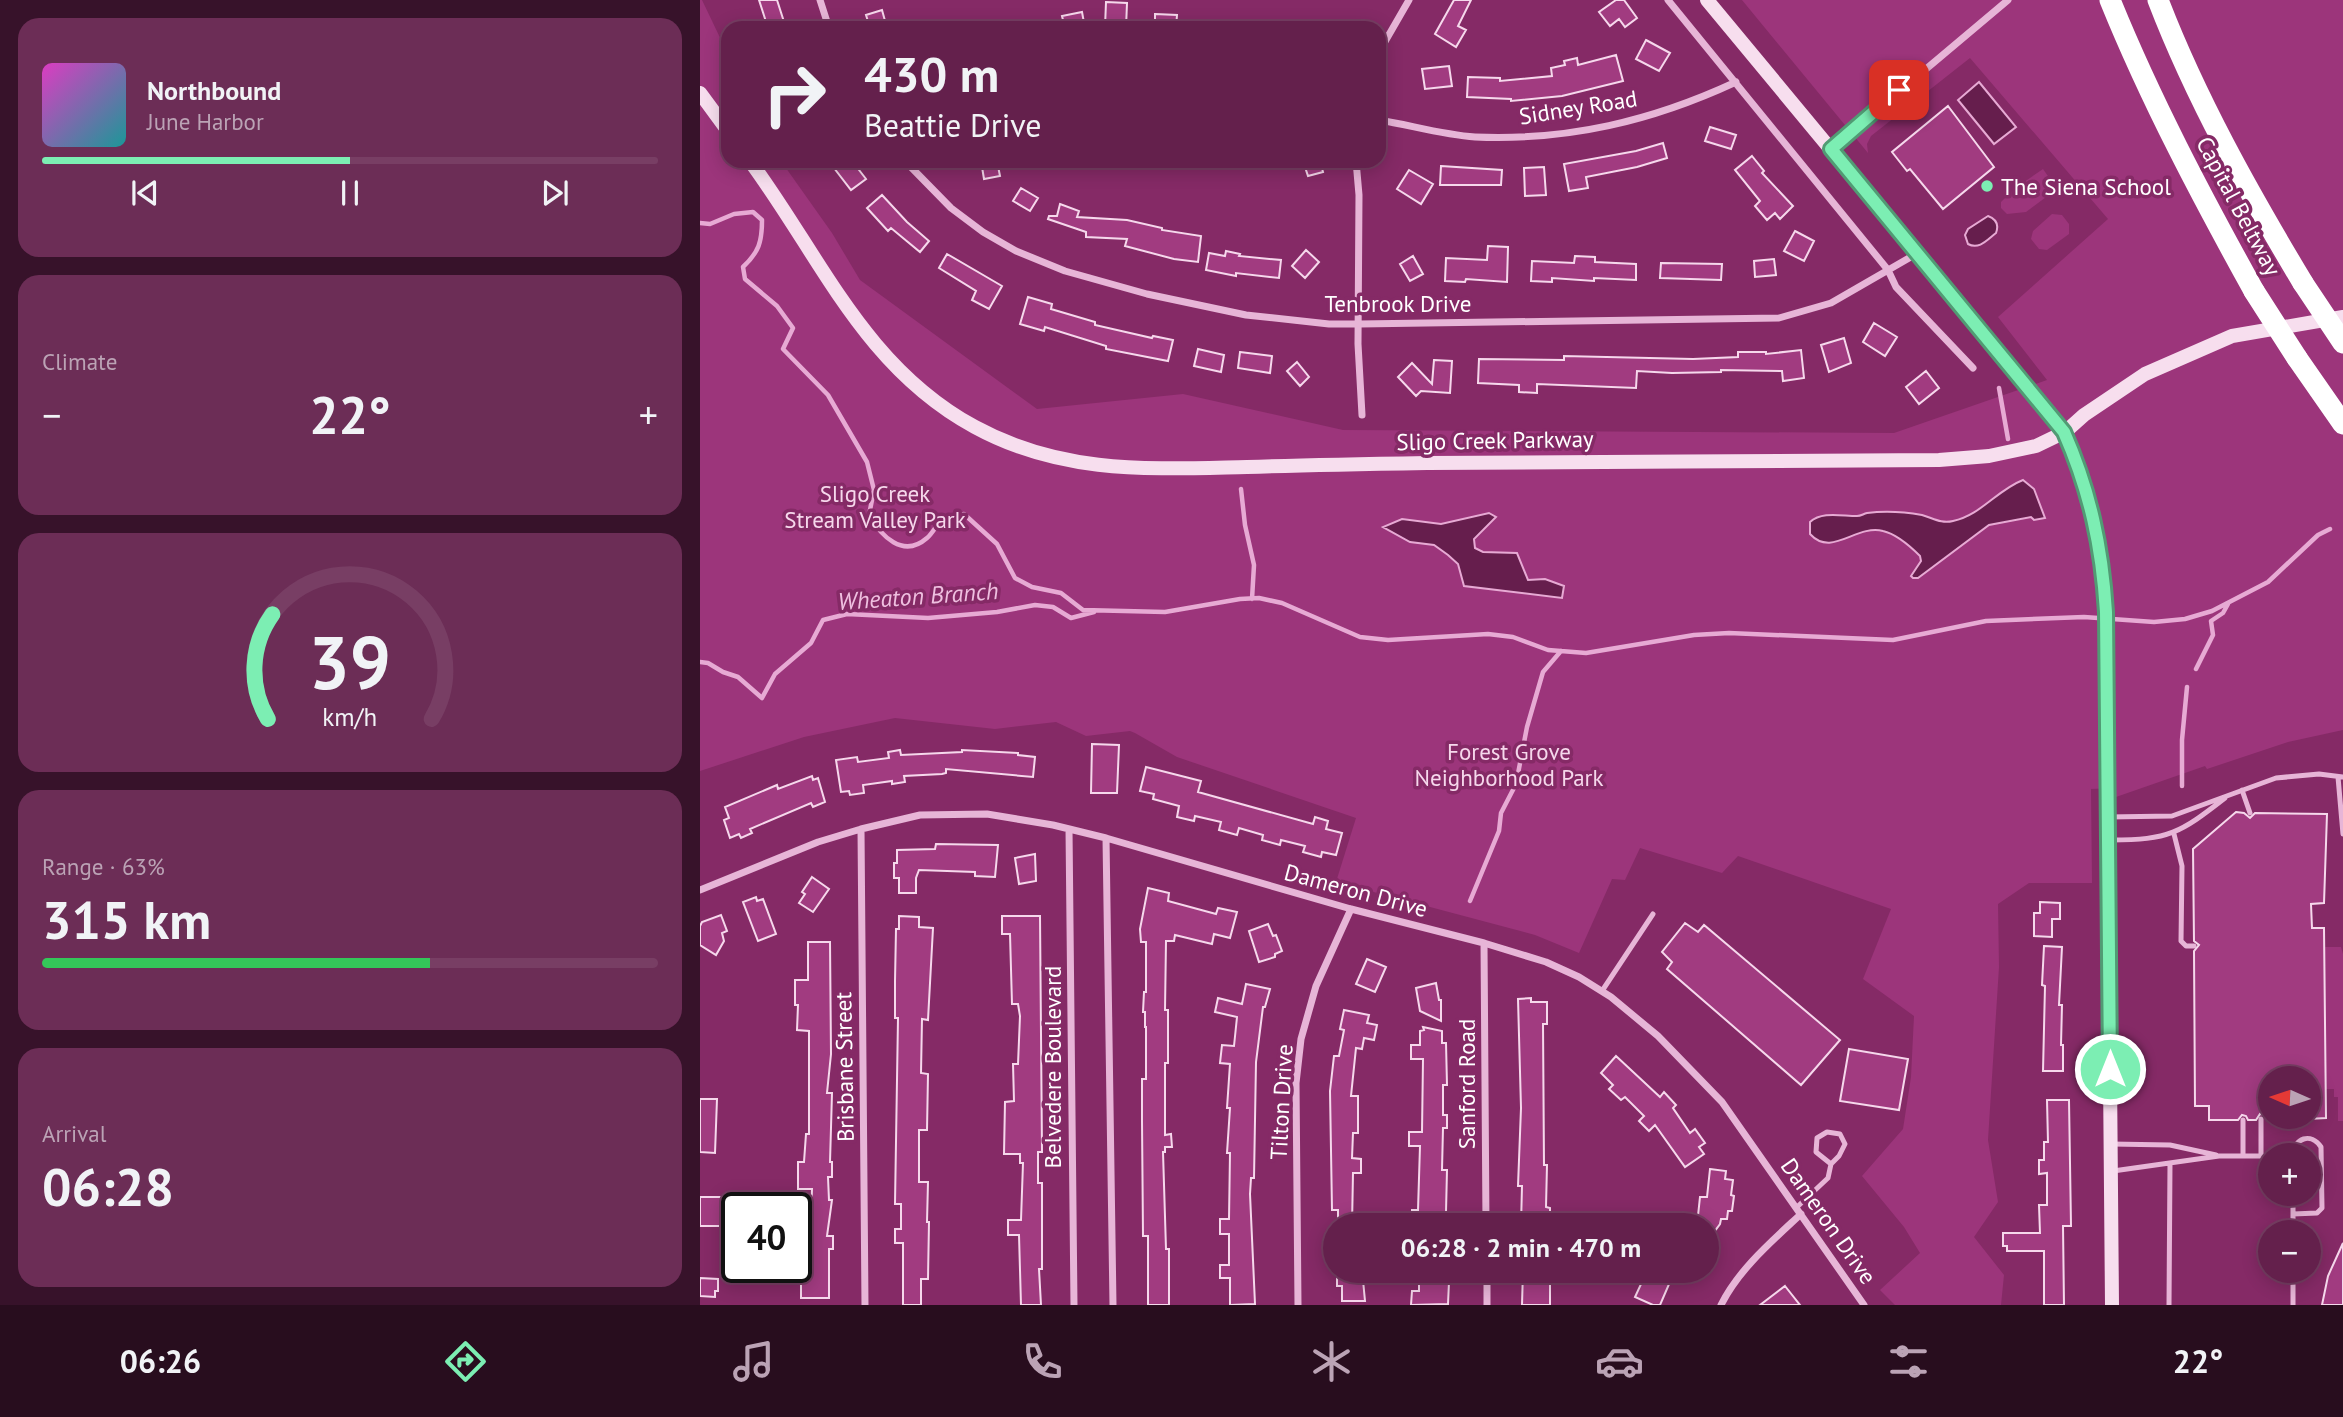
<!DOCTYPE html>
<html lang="en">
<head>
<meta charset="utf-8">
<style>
  :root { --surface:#64204c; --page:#6c2d56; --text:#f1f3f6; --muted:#bba3b5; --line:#783e64; --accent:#7ceeb3 }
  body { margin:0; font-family:"PT Sans",sans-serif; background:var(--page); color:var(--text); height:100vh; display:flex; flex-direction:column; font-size:26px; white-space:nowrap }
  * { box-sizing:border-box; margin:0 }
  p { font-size:23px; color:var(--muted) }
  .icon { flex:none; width:38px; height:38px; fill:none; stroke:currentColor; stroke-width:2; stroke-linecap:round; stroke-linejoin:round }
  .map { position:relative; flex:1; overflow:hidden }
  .side { display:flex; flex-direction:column; gap:18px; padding:18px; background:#37122a; width:700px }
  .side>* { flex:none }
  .banner { position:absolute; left:21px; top:21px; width:665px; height:147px; border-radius:21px; box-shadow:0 4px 18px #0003,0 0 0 2px var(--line); background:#64204c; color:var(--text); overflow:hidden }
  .needle { width:46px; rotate:273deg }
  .buttons { position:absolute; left:1558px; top:1066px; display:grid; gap:14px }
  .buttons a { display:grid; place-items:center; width:63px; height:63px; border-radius:50%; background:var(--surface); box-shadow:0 4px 18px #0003,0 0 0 2px var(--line); font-size:35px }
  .speed { position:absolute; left:21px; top:1192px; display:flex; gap:14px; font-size:35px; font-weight:700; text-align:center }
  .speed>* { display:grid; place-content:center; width:91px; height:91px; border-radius:50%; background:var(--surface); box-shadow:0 4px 18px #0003,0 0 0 2px var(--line); line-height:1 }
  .speed .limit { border:4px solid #111; border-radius:10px; background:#fff; color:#111 }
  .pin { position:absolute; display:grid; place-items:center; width:60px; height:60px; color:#fff; margin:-30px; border-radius:14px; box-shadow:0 4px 10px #0006 }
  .me { position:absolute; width:77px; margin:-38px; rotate:0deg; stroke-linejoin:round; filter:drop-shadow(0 0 5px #0008) }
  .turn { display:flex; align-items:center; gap:24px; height:147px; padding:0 28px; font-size:32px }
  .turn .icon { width:91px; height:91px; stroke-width:2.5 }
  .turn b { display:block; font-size:49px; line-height:60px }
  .big { font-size:52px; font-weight:700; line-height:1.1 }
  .side .card { flex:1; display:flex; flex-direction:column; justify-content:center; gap:10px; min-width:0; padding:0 24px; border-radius:21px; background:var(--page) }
  .side .dial { align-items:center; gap:0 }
  .dial svg { height:182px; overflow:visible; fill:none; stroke:var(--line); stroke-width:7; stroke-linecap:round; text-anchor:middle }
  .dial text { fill:var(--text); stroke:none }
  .song { display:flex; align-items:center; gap:21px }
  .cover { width:84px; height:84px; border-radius:10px; background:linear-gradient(135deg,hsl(310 70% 55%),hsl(180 70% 35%)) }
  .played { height:7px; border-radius:4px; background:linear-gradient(90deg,var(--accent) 50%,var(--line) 50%) }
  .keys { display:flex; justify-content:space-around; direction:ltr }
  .heat { display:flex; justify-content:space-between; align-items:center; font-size:38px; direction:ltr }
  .charge { height:10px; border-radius:5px; background:linear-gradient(90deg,#34c759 63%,var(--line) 0) }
  .trip { position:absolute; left:623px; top:1213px; width:396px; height:70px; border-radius:35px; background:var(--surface); box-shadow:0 4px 18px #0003,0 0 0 2px var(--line); font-weight:700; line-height:70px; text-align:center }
  .menu { display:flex; height:112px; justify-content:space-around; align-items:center; background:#280d1e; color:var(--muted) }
  .menu .icon { width:49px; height:49px }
  .menu .active { color:var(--accent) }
  .menu b { font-size:32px; color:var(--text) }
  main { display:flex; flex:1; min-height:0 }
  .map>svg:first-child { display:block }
</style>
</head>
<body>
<main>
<section class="side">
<div class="card">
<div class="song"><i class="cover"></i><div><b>Northbound</b><p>June Harbor</p></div></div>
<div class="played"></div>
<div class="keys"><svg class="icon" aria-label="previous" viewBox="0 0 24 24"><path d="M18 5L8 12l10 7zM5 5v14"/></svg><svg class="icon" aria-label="pause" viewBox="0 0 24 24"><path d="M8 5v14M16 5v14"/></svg><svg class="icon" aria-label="next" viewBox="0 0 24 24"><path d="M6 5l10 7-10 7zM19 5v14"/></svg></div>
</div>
<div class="card"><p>Climate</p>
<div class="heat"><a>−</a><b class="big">22°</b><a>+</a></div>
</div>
<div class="card dial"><svg viewBox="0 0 100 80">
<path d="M14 69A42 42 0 1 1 86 69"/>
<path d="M14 69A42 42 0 0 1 16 23" stroke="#7ceeb3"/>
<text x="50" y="56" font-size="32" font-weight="700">39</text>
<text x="50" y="72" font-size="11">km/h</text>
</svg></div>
<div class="card"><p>Range · 63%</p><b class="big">315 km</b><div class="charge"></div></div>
<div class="card"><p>Arrival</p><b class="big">06:28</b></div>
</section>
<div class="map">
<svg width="1643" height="1305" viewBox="0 0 1643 1305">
  <rect width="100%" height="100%" fill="#852a66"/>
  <path fill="#9c357b" d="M0 0H2L24 46 19 51 28 74V161H81L132 233 160 280 337 409 483 394 643 430 1194 433 1347 380 1298 317 1408 219 1270 58 1171 136 1167 144 1168 153 1042 0H1643V730L1588 742 1507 769 1505 766 1416 797V788L1391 789 1392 883H1329L1298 904 1299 967 1288 1140 1298 1202 1274 1237 1304 1275 1301 1305H1195L1180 1290 1220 1253 1204 1227 1162 1176 1203 1129 1211 1077 1214 1016 1163 979 1191 909 1038 856 1022 873 940 848 925 880 912 879 879 953 835 935 636 882 656 818 477 757 435 733 430 731 386 736 356 722 295 729 195 718 104 737 0 771Z
    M1343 169 1357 189 1326 212 1307 214 1301 208V202L1314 189Z
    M1352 214 1362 215 1369 224V234L1347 250 1339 249 1331 239 1333 231Z
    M1624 947H1641L1643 954V1121H1638V1097H1634V1089H1625Z"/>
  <path fill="#661e4d" stroke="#e7aad4" stroke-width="2" d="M1279 82 1316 127 1294 144 1258 100Z
    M1288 216C1296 219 1299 225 1296 233 1287 240 1279 250 1268 244L1265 235 1268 229Z
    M1323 480 1334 489 1345 518 1334 520 1331 517 1289 525 1218 578H1213L1211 576 1221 561 1220 556C1211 547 1196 534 1183 531 1156 524 1132 558 1110 534V522C1122 511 1141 516 1157 516 1161 516 1163 514 1167 513 1183 511 1205 512 1222 515 1233 518 1241 524 1253 521 1281 515 1297 490 1323 480Z
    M789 513 796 517 774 539 775 548 783 552 817 553 828 580 845 579 864 586 862 598 764 586 758 564 748 555 734 545 710 542 683 527 702 519 741 524Z"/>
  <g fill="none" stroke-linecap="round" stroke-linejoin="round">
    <path stroke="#e7aad4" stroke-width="4.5" d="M0 223 10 224 34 214 53 212 62 220C62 242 59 252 43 267L45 279 77 306 93 328 83 349 128 395 167 462 174 490 169 515C181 536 203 559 227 538 233 533 236 525 242 520 247 516 257 515 264 514L297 544 315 578 332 587 361 593 383 610 465 612 540 599 559 598 582 603 660 637 688 640 788 634 813 637 848 650 886 653 994 635 1029 633 1193 640 1286 621 1384 617 1454 622 1485 619 1512 611 1568 582 1618 535 1630 529
      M1299 388 1308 439
      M541 489 545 525 554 565 552 599
      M0 662 8 663 23 672 38 677 62 698 75 674 111 643 123 620 147 614 228 618 297 612 335 605 353 607 371 618 394 612
      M1496 669 1513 635 1511 621 1523 613 1528 604
      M1482 786V740L1487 687
      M770 901 799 831 801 813 816 784 827 727 843 672 861 651"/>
  </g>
  <path fill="#a13b80" stroke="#f6d8ec" stroke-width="2" d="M59 0H77L85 25 68 28Z
    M754 0H771L758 26 766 30 756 47 735 34Z
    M916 0H924L937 18 925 27 919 19 910 26 899 12Z
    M406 2 427 3 426 28 405 27Z
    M182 10 187 28H170L166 15Z
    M382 12 385 28H365L362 16Z
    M455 14 477 15 476 28H455Z
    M946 40 970 53 959 71 936 59Z
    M916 55 923 81 862 96 811 101V99L767 97 768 77 800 78V81L852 76 851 68 865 65 864 61 877 58 878 65Z
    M749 66 752 86 725 89 722 69Z
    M1248 106 1294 167 1243 209 1210 169 1207 171 1192 152Z
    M1010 127 1036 135 1031 149 1005 141Z
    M963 143 967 158 937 167 886 177 888 188 869 191 864 164 936 151Z
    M1052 156 1064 171 1062 173 1093 206 1080 219 1075 213 1067 220 1055 206 1060 201 1035 170Z
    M144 161H152L166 179 151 190 134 168Z
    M281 161H297L300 176 284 179Z
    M603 161H620L623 172 608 176Z
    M741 166 802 170 801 185H740Z
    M844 167 846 195 825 196 824 168Z
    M709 170 733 184 721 204 697 189Z
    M321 188 338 198 330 211 313 201Z
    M182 195 207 222 229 241 220 252 191 228 188 231 167 208Z
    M360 204 379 211 377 217 427 220 462 228V230L501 236 498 262 474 259 425 246 427 239 386 237V232L348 219 349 216H357Z
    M1095 231 1114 241 1104 261 1084 251Z
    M788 246 808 247 807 282 766 279 765 282 745 281 746 258 787 260Z
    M606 250 619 262 605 278 592 266Z
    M526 251 540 254 539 256 581 260 579 278 536 273V276L506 270 509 253 525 256Z
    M247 254 302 286 289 309 272 300 276 291 239 268Z
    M713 256 723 274 710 281 700 264Z
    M875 256 895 257V262L936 264V280L894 278V281L852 278V282L831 281 832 261 874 263Z
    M1074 259 1076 275 1055 277 1054 261Z
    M961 263 1022 264 1021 280 960 278Z
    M328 297 352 304 351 309 395 322V325L452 338 453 336 473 340 468 361 406 349V346L345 327 344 331 320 324Z
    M1174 323 1197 337 1185 356 1163 342Z
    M1144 338 1151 363 1129 372 1121 345Z
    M498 349 524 355 521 372 494 366Z
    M1101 350 1104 378 1083 381 1082 371 1021 370V372L972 373 937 371 936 388 837 384V393L819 392V385L778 383 779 359 864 360V356L993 359 1038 357V352H1066V354Z
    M540 352 572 356 570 373 538 368Z
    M734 360 752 361 750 393 721 391 716 396 698 377 712 363 732 384Z
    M597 362 609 377 600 386 587 371Z
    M1226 371 1239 388 1219 404 1206 387Z
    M392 744 419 745 417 793H391Z
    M200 750 201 755 262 752V750L318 753V755L335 757 333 777 246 769V773L242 774 204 776 205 782 192 784V781L163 785 164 793 150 795 149 791 141 792 136 760 157 757 158 762 189 758 188 752Z
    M446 767 501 781 498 792 613 824 615 817 628 821 626 829 642 833 636 855 622 852 621 857 603 852 605 846 581 840 580 845 562 840 563 835 539 828 537 835 519 830 521 822 495 816 494 821 477 817 479 806 453 799 454 794 440 791Z
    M112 776 113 780 118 778 125 802 113 807 111 803 50 829 52 833 41 838 39 834 30 838 24 820 29 818 25 807 77 785 78 789Z
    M1536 812 1544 813 1550 818 1555 813 1627 814 1624 903 1611 904 1612 928H1624L1626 1118 1608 1119V1078H1570V1119H1566L1564 1115 1560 1114 1556 1120H1548L1546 1116 1542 1115 1538 1120H1509V1106H1495L1494 951 1499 945 1494 941 1493 849Z
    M236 844 298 845 295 877 275 876V872L219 870 216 878V893H199V878H194V863H197V850L235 849Z
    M335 854 336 881 319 884 315 858Z
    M112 877 129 889 113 912 99 903 105 894 102 892Z
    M448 888 469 893 468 901 516 914 518 908 537 912 530 938 514 934 512 944 475 935 474 941H466L465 1010H468V1063H465V1135L471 1134 472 1147H465V1152H463L466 1249H469V1305H448V1236H443L442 1121V1079H446V1027H445V1012H443L444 992H446V942H441L440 929Z
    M56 897 57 901 63 899 76 934 58 941 43 902Z
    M1340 902 1360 903V919H1352V937L1334 936V913H1340Z
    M21 915 27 931 22 933 24 941 16 955 0 945V926L2 922Z
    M199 916 219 917V927L233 928 228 1020 222 1019 221 1073 228 1074 227 1130H219V1182H228L227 1222H229L228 1279H221V1305H203V1243H195V1229H201V1204H195L198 1018H195V981L196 929H199Z
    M302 916H340L342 1152H338V1183H342V1269H339L341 1305H321L319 1235H308V1220H321L323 1163H320V1154H304L305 1102 314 1101 313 1064H318L320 1016 318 1004H312L310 934H302Z
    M985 923 998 932 1004 925 1140 1040 1101 1085 967 969 972 962 962 952Z
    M568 924 573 936 576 935 582 951 575 954V957L559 962 549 931Z
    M108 942H130L131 1054 127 1093H132L130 1162H132V1177H128L129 1200H132L127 1236H133V1249H129V1298H101V1261H99V1242H110L112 1189H98V1162H104L106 1134H109V1031L97 1030 98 1005H95V980H108Z
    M1344 946 1362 947 1359 1005H1362L1361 1045H1363V1071H1343L1345 986 1342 985Z
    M667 959 686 967 675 992 656 984Z
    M736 983 739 1000H741V1021L720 1011 716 988Z
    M546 984 570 989 565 1007H563L556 1062 554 1178H551L550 1194 555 1304 530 1305V1278H520V1265H529V1234H520V1219H529L530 1153H527L530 1108H527L530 1064 520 1063 522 1045 534 1046 537 1017 515 1012 518 998 542 1004Z
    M831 998V1002H847V1024H843L844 1165H847L846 1207 850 1208V1225H821L822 1186H818L821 1108 818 999Z
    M644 1010 669 1015 667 1023 677 1025 674 1040 664 1038 662 1049 656 1048 651 1096H658V1133H653L652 1158 661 1159V1173H653L652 1225H638V1210H632L630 1091 634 1056H639L644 1030 640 1029Z
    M723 1027 742 1031V1043H746L747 1085H743V1115H747V1128H743L742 1170H747L746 1212H748V1225H718V1223L712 1222V1210H718L720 1146H709V1132H722L723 1059H711V1045H720V1031L724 1030Z
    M1149 1049 1208 1059 1199 1110 1140 1101Z
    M916 1056 960 1097 964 1092 976 1105 973 1108 990 1133 995 1129 1005 1143 999 1147 1004 1154 985 1167 955 1125 949 1131 939 1121 944 1116 925 1097 921 1100 909 1089 913 1085 901 1073Z
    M0 1099H17L15 1153 0 1152Z
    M1347 1100H1369L1371 1226H1363L1364 1305H1344V1251H1307V1246H1303V1233H1340L1339 1205H1347V1173L1339 1174V1160H1344V1142H1348Z
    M1010 1169 1026 1171 1025 1179 1033 1180 1031 1195 1034 1196 1032 1211H1028L1027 1219H1021L1020 1224 1006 1243V1225H997L1000 1197H1007Z
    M0 1197H21V1226H0Z
    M1643 1243V1305H1622L1628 1276Z
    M637 1270H662L665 1301H642V1286H637Z
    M823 1270H850V1305H822Z
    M916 1270H962L973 1275 960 1305H953L935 1297 942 1282Z
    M0 1278 18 1279V1291H15V1297L0 1296Z
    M719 1282H749L748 1304 711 1305 712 1291H719Z
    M1085 1286 1100 1305H1060Z"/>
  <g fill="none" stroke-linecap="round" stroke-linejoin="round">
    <path stroke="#e7b5d7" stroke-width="5" d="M1638 777 1643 834
      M1542 790 1550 813
      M1408 817 1472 816 1576 778 1619 774 1643 777
      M1474 834 1482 866 1481 941 1486 946H1494
      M1411 840C1469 840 1480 833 1525 798
      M902 991 953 914
      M1561 1119V1156
      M1543 1120V1156
      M1411 1144 1470 1145 1516 1155
      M1593 1155C1594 1138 1611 1132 1621 1147L1622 1208 1617 1213 1593 1214
      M1413 1171 1519 1156H1570
      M1593 1194V1232
      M1096 1208 1128 1178 1131 1164 1139 1156 1145 1144 1140 1134 1127 1132 1117 1138 1116 1152 1131 1164
      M1469 1305 1470 1164
      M1593 1305V1270"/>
    <path stroke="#e7b5d7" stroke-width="7" d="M120 0 129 28
      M968 0 1188 270 1196 287 1273 368
      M679 52 709 0
      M679 120C710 125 743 135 775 137 868 141 952 121 1036 82
      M1131 149 1308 0
      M205 161 251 208 283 232 316 251 365 271 447 294 546 315 629 324H660L1079 318 1131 303 1216 254
      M656 161 659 195 658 344 662 415
      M161 829 165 1305
      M369 829 374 1305
      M406 838 413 1305
      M0 890 118 842 161 829 220 815 287 814 353 825 406 838 651 909 784 943 846 962 879 977 911 997 958 1036 1022 1102 1164 1305
      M784 943 786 1225
      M787 1270V1305
      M598 1305 596 1083 601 1039 616 986 651 909
      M1021 1305C1039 1269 1072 1241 1101 1214"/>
    <path stroke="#f7deee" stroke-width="14" d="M1007 0 1365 432C1390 493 1401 546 1406 612L1412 1305
      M0 93 28 131
      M50 161C121 257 164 367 275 427 363 475 451 469 547 467 607 465 667 464 727 463 898 462 1068 461 1239 460L1289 456 1336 446 1365 432 1384 415 1445 374 1532 336 1643 317"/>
    <path stroke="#fff" stroke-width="21" d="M1410 0C1451 101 1502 197 1554 291
      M1458 0C1496 99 1549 193 1603 283
      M1597 358 1643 424"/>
    <path stroke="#fff" stroke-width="21" d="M1603 283 1643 343
      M1554 291 1597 358"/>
  </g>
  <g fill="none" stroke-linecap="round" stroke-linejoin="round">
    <g stroke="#519b74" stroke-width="18">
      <path id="route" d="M1199 90 1131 149 1364 432C1390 491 1402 547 1406 612L1410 1069"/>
    </g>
    <use href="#route" stroke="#7ceeb3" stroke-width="12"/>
  </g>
  <circle fill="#7ceeb3" stroke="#852a66" stroke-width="2.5" cx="1287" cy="186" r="7"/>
  <g text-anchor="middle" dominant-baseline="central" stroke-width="7" stroke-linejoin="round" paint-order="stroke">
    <g font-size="23" fill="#fff" stroke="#852a66">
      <text transform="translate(878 107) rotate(-9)">Sidney Road</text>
      <text transform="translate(1539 206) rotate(62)">Capital Beltway</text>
      <text x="698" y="303">Tenbrook Drive</text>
      <text transform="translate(795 440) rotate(-1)">Sligo Creek Parkway</text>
      <text transform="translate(656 890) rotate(15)">Dameron Drive</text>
      <text transform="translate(144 1067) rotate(-91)">Brisbane Street</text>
      <text transform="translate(352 1067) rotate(-90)">Belvedere Boulevard</text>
      <text transform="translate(766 1084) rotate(-90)">Sanford Road</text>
      <text transform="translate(581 1102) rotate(-87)">Tilton Drive</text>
      <text transform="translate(1129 1221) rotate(55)">Dameron Drive</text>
    </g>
    <g font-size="23" fill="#fff" stroke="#852a66" text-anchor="start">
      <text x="1301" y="186">The Siena School</text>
    </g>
    <g font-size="23" fill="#f6d8ec" stroke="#852a66">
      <text x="175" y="493">Sligo Creek<tspan x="175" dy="26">Stream Valley Park</tspan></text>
      <text x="809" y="751">Forest Grove<tspan x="809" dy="26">Neighborhood Park</tspan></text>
    </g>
    <g font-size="24" font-style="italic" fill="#efc0e0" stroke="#852a66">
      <text transform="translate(218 596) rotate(-4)">Wheaton Branch</text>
    </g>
  </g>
</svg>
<div class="buttons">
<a><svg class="needle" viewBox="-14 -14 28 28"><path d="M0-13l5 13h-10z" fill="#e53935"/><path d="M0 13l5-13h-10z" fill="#bba3b5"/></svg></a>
<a>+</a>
<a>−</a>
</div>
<div class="speed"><div class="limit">40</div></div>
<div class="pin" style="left:1199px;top:90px;background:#d93025"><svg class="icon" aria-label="arrive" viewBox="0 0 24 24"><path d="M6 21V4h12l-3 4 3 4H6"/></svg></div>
<svg class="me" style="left:1410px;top:1069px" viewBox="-20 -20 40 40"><circle r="17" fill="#7ceeb3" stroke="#fff" stroke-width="3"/><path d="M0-11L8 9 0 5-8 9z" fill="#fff"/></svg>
<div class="trip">06:28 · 2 min · 470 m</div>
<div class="banner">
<div class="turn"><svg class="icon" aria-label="right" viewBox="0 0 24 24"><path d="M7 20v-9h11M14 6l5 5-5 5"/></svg><div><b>430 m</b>Beattie Drive</div></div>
</div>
</div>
</main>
<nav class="menu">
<b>06:26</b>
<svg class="icon active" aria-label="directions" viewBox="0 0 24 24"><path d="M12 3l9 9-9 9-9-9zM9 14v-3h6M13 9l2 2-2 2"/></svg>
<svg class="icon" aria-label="music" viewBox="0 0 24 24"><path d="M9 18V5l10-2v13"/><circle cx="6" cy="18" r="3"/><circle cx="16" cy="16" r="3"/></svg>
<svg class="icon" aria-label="phone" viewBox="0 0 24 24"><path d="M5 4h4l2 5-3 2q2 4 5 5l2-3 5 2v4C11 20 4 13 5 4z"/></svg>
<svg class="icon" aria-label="climate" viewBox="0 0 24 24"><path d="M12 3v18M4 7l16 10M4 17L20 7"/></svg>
<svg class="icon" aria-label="car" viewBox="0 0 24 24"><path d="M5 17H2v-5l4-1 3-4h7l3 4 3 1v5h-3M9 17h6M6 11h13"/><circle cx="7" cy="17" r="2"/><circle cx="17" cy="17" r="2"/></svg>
<svg class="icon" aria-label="filters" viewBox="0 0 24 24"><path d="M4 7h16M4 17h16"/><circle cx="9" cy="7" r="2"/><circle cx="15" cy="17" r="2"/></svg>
<b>22°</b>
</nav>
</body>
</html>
